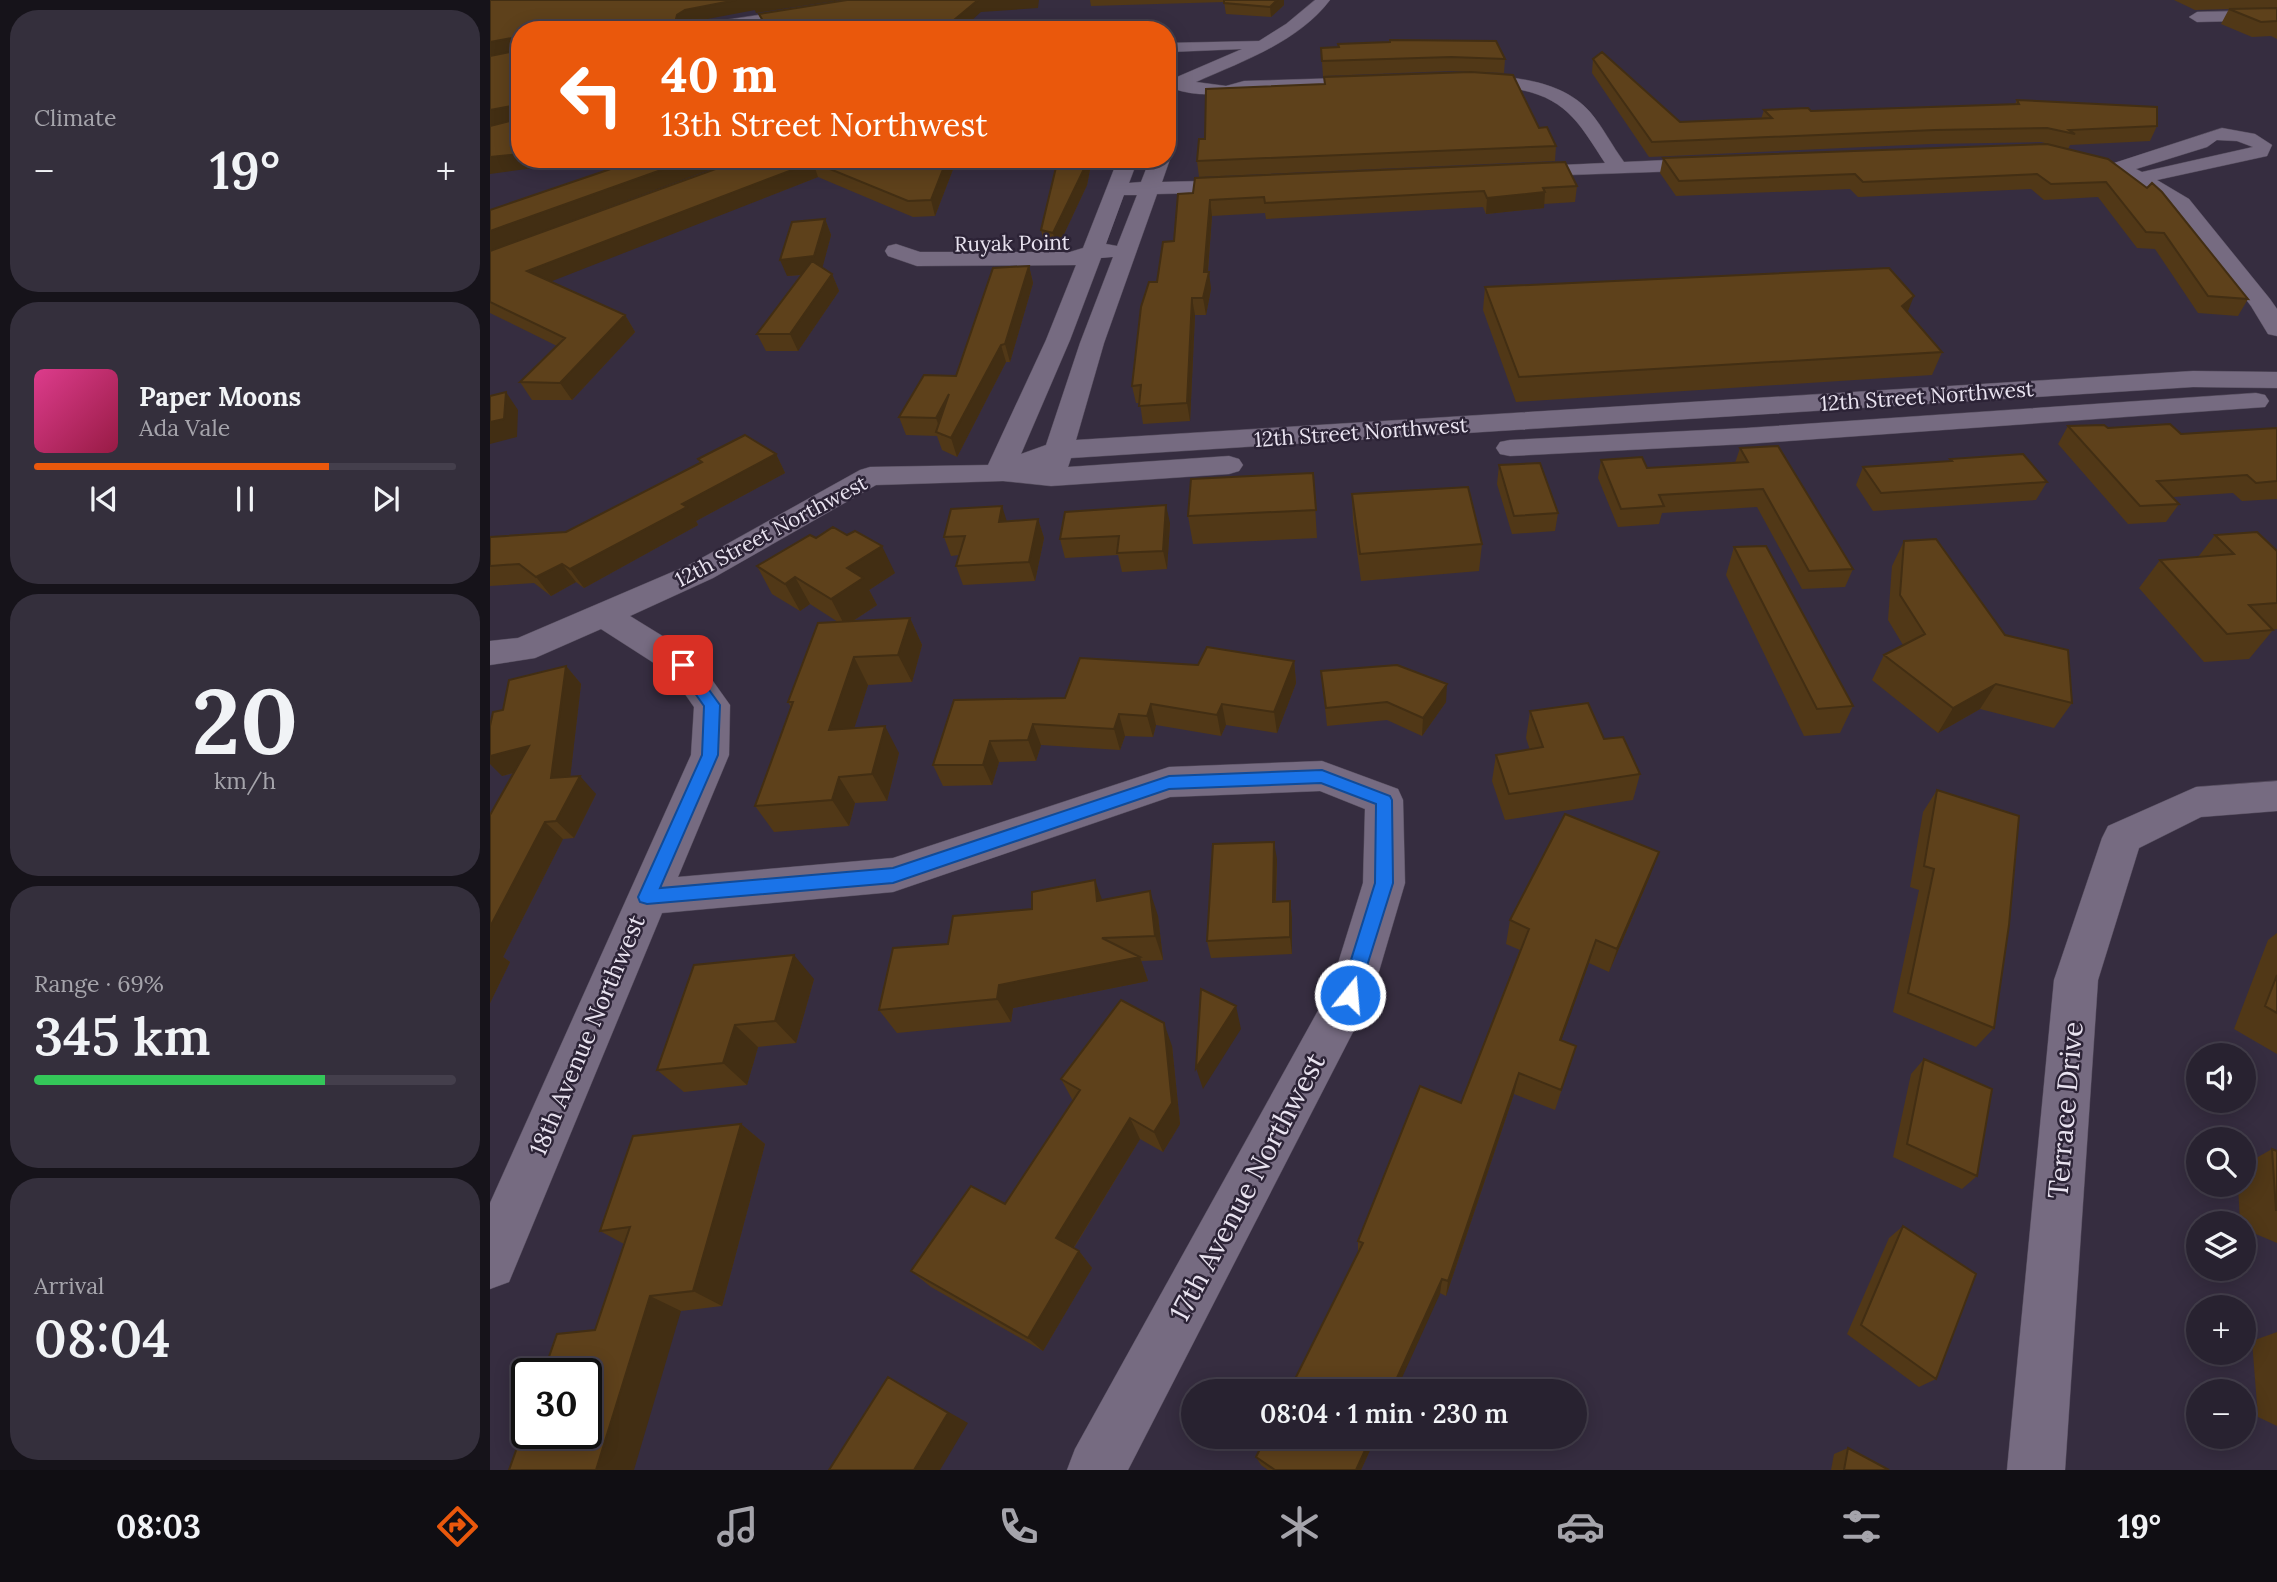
<!DOCTYPE html>
<html lang="en">
<head>
<meta charset="utf-8">
<style>
  :root { --surface:#282230; --page:#342f3c; --text:#f1f3f6; --muted:#a5a4ab; --line:#443f4c; --accent:#ea580c }
  body { margin:0; font-family:Lora,serif; background:var(--page); color:var(--text); height:100vh; display:flex; flex-direction:column; font-size:26px; white-space:nowrap }
  * { box-sizing:border-box; margin:0 }
  p { font-size:23px; color:var(--muted) }
  .icon { flex:none; width:38px; height:38px; fill:none; stroke:currentColor; stroke-width:2; stroke-linecap:round; stroke-linejoin:round }
  .map { position:relative; flex:1; overflow:hidden }
  .details { display:flex; flex-direction:column; gap:10px; padding:10px; background:#16131a; width:490px }
  .details>* { flex:none }
  .hud { position:absolute; left:21px; top:21px; width:665px; height:147px; border-radius:28px; box-shadow:0 4px 18px #0003,0 0 0 2px var(--line); background:#ea580c; color:#fff; overflow:hidden }
  .controls { position:absolute; left:1696px; top:1043px; display:grid; gap:14px }
  .controls a { display:grid; place-items:center; width:70px; height:70px; border-radius:50%; background:var(--surface); box-shadow:0 4px 18px #0003,0 0 0 2px var(--line); font-size:35px }
  .speed { position:absolute; left:21px; top:1358px; display:flex; gap:14px; font-size:35px; font-weight:700; text-align:center }
  .speed>* { display:grid; place-content:center; width:91px; height:91px; border-radius:50%; background:var(--surface); box-shadow:0 4px 18px #0003,0 0 0 2px var(--line); line-height:1 }
  .speed .limit { border:4px solid #111; border-radius:10px; background:#fff; color:#111 }
  .pin { position:absolute; display:grid; place-items:center; width:60px; height:60px; color:#fff; margin:-30px; border-radius:14px; box-shadow:0 4px 10px #0006 }
  .me { position:absolute; width:77px; margin:-38px; rotate:17deg; stroke-linejoin:round; filter:drop-shadow(0 0 5px #0008) }
  .turn { display:flex; align-items:center; gap:24px; height:147px; padding:0 35px; font-size:32px }
  .turn .icon { width:91px; height:91px; stroke-width:2.5 }
  .turn b { display:block; font-size:49px; line-height:60px }
  .big { font-size:52px; font-weight:600; line-height:1.1 }
  .details .card { flex:1; display:flex; flex-direction:column; justify-content:center; gap:10px; min-width:0; padding:0 24px; border-radius:28px; background:var(--page) }
  .details .dial { align-items:center; gap:0 }
  .dial b { font-size:91px; line-height:1 }
  .song { display:flex; align-items:center; gap:21px }
  .cover { width:84px; height:84px; border-radius:10px; background:linear-gradient(135deg,hsl(330 70% 55%),hsl(340 70% 35%)) }
  .played { height:7px; border-radius:4px; background:linear-gradient(90deg,var(--accent) 70%,var(--line) 70%) }
  .keys { display:flex; justify-content:space-around; direction:ltr }
  .heat { display:flex; justify-content:space-between; align-items:center; font-size:38px; direction:ltr }
  .charge { height:10px; border-radius:5px; background:linear-gradient(90deg,#34c759 69%,var(--line) 0) }
  .trip { position:absolute; left:691px; top:1379px; width:406px; height:70px; border-radius:35px; background:var(--surface); box-shadow:0 4px 18px #0003,0 0 0 2px var(--line); font-weight:600; line-height:70px; text-align:center }
  .tab-bar { display:flex; height:112px; justify-content:space-around; align-items:center; background:#100e13; color:var(--muted) }
  .tab-bar .icon { width:49px; height:49px }
  .tab-bar .current { color:var(--accent) }
  .tab-bar b { font-size:32px; color:var(--text) }
  main { display:flex; flex:1; min-height:0 }
  .map>svg:first-child { display:block }
</style>
</head>
<body>
<main>
<section class="details">
<div class="card"><p>Climate</p>
<div class="heat"><a>−</a><b class="big">19°</b><a>+</a></div>
</div>
<div class="card">
<div class="song"><i class="cover"></i><div><b>Paper Moons</b><p>Ada Vale</p></div></div>
<div class="played"></div>
<div class="keys"><svg class="icon" aria-label="previous" viewBox="0 0 24 24"><path d="M18 5L8 12l10 7zM5 5v14"/></svg><svg class="icon" aria-label="pause" viewBox="0 0 24 24"><path d="M8 5v14M16 5v14"/></svg><svg class="icon" aria-label="next" viewBox="0 0 24 24"><path d="M6 5l10 7-10 7zM19 5v14"/></svg></div>
</div>
<div class="card dial"><b>20</b><p>km/h</p></div>
<div class="card"><p>Range · 69%</p><b class="big">345 km</b><div class="charge"></div></div>
<div class="card"><p>Arrival</p><b class="big">08:04</b></div>
</section>
<div class="map">
<svg width="1787" height="1470" viewBox="0 0 1787 1470">
  <rect width="100%" height="100%" fill="#362d40"/>
  <g fill="none" stroke-linecap="round" stroke-linejoin="round">
    <g stroke="#534b5b" stroke-width="1">
      <path id="minor" d="M369 0H405L398 4 234 30H194L202 25Z
        M825 0H840C808 42 753 61 706 82L736 86 754 81 885 77 894 82 891 86 755 91C738 96 690 97 677 84L680 80 752 49 680 52 677 51V43L769 41 796 24Z
        M1787 10V20L1707 22 1699 17 1707 12Z
        M978 75C1019 76 1071 79 1100 112 1113 127 1122 146 1134 162L1221 158 1231 164 1221 170 1023 177 1020 173 1023 169 1030 167 1115 163C1088 121 1075 96 1021 88 1005 86 988 88 972 84L970 80 972 76Z
        M1732 128 1765 134 1782 145 1777 156 1667 180 1699 199 1780 299 1787 309V336L1778 334 1761 306 1685 207 1633 177 1582 163 1579 159 1589 153 1624 163ZM1727 140 1747 141 1763 147 1652 172 1646 169 1717 147Z
        M677 155 680 159 672 182 752 180 759 182 762 186 759 190 752 192 667 194 614 343 586 440 1703 371 1787 372V388L1703 387 581 458 578 467 739 456 749 459 753 465 749 471 739 474 561 486 513 481 386 485 223 578 140 616 205 656 240 705 239 755 188 877 403 858 679 767 832 761 908 789 913 800 915 883 882 995 638 1470H577L585 1449 840 989 873 883 875 809 830 791 680 797 403 892 172 913 19 1282 0 1289V1203L201 755 204 707 181 674 111 629 45 658 0 665V641L28 638 201 564 370 470 380 467 498 465 556 340 586 265 427 266 398 256 395 251 398 246 406 244 430 252H580L593 248 628 159H648L639 183 651 182 660 159H677ZM634 195H647L627 246 616 244ZM623 257 590 343 556 445 531 454 580 340 611 258Z
        M1766 393 1775 395 1779 401 1775 407 1256 444 1020 456 1010 454 1006 448 1010 442 1020 440 1256 428Z
        M1787 781V811L1711 817 1649 848 1608 980 1575 1470H1517L1564 980 1612 838 1618 826 1706 787Z"/>
    </g>
    <use href="#minor" fill="#766b81" fill-rule="evenodd"/>
  </g>
  <path fill="#513817" d="M600 0H794V5L781 17 736 14 734 2 601 6Z
    M1684 0H1787V39L1781 36 1762 37 1731 24 1739 9 1705 10Z
    M900 40 1015 59 1014 73 961 71 833 76 831 48 848 47 899 42Z
    M1103 59 1190 122 1271 119 1274 110 1321 111 1525 104 1527 100 1667 126 1660 141 1580 145 1578 149 1551 142 1440 144 1159 157 1102 73Z
    M1049 128 1066 146 1065 161 709 177 707 161Z
    M1173 158 1618 159 1758 299 1748 316 1708 313 1665 249 1647 248 1608 197 1554 200 1541 189 1368 197 1360 189 1186 196 1170 173Z
    M253 159H467L445 216 423 217 328 177 61 281 135 315 145 332 82 400H42L30 382 67 346 0 313V251Z
    M568 159H602L597 185 567 249 555 247 551 230Z
    M1087 186 1085 202 1054 204V208L996 214 993 207 776 219 775 213 722 216 718 272 721 289 716 315H705L700 421 653 424 650 403H646L642 386 667 282 684 241 688 194Z
    M335 219 341 235 332 268 342 274 349 291 308 351H276L267 334 311 275 297 276Z
    M539 266 543 283 520 362H516L467 457 452 450 447 436 416 435 409 417 466 376Z
    M995 287 1418 312 1452 352 1442 375 1026 402 993 310Z
    M1578 426 1691 434 1787 428V499L1752 501 1743 493 1683 497 1689 504 1676 522 1638 524 1568 444Z
    M1250 448 1363 569 1355 587 1312 589 1267 507 1172 513 1169 524 1128 527 1108 478 1111 460 1157 468 1245 463Z
    M286 454 295 473 206 521 208 525 94 588 86 582 61 596 44 583 0 586V537L76 532 210 463 208 459Z
    M1460 459 1557 482 1546 500 1383 511 1366 485 1373 467 1459 461Z
    M1009 465 1068 513 1065 531 1022 534 1007 484Z
    M823 473 827 538 703 544 698 516Z
    M862 494 992 544 989 571 871 581 863 522Z
    M548 519 554 538 545 581 473 585 466 566 469 555 461 556 454 537Z
    M680 523 677 569 632 572 628 555 575 558 570 539Z
    M1725 535 1787 551V629L1782 630H1783L1759 659 1714 662 1649 588 1670 560 1708 557Z
    M326 538 405 573 379 590 387 605 363 621 420 618 432 645 422 682 378 685 364 728 409 753 397 801 365 803 359 826 284 832 265 806 301 707 298 702 348 622 320 604 310 611 282 594 267 566Z
    M1414 541 1515 635 1582 703 1564 728 1490 709 1448 733 1382 680 1394 655 1413 645 1398 620 1402 566Z
    M1244 547 1363 706 1350 733 1314 736 1236 575Z
    M804 661 806 683 787 733 736 725 731 736 666 725 663 737 635 736 630 750 551 745 546 761 509 762 502 785 453 786 443 765 575 698 708 665Z
    M76 666 91 684 80 777 106 794 84 838 73 839 13 957 20 962 0 1003V815L24 773 12 776 13 710Z
    M831 671 956 702 932 736 897 720 837 726Z
    M1040 711 1114 739 1150 774 1143 800 1015 820 1002 781 1006 755 1040 750 1036 738Z
    M1447 790 1504 1028 1486 1047 1403 1012 1429 890 1420 887 1433 812Z
    M787 859 786 902 800 901 802 918V954L721 958 717 941Z
    M1160 876 1119 972 1099 963 1071 1040 1086 1046 1065 1110 1024 1094 956 1296 868 1253V1241L971 1103 1030 950 1016 944 1020 920Z
    M613 900 668 916 673 960 651 961 658 981 523 1008 521 1022 407 1033 389 1010 458 944 542 909Z
    M1787 933V1054L1744 1029 1778 940Z
    M324 979 306 1043 268 1047 257 1085 194 1092 167 1070Z
    M682 1046 690 1124 673 1152 650 1139 584 1248 589 1251 602 1268 553 1351 441 1287 421 1271 515 1204 583 1101 571 1079Z
    M1434 1059 1487 1176 1472 1189 1403 1157 1421 1074Z
    M251 1124 275 1144 232 1306 191 1311 105 1330 134 1244 110 1231Z
    M1782 1149 1787 1151V1243L1754 1229V1223H1750L1748 1185H1754V1165Z
    M1413 1226 1446 1379 1429 1387 1357 1334 1399 1238Z
    M1787 1332V1426L1768 1417 1762 1341Z
    M776 1437H886L871 1470H778L771 1465 766 1457Z
    M1358 1448 1399 1470H1341L1344 1454Z"/>
  <path fill="#422e13" d="M246 0H261L265 10 207 21 211 30H196L186 19 187 15 195 10Z
    M261 0H351L266 13Z
    M488 0H549L548 8 491 12 471 30H452Z
    M787 0H794V5L781 17 780 7Z
    M22 38 30 51 0 57V42Z
    M22 106 30 120 0 126V110Z
    M30 154V159H108L0 174V157Z
    M202 159H249L0 251V231Z
    M457 159H467L445 216 441 200Z
    M596 159H602L597 185 567 249 563 233Z
    M323 162 328 177 47 287 37 271Z
    M1055 192 1054 208 996 214 997 198Z
    M720 200 722 216 717 281 719 272 721 289 716 315 713 298Z
    M335 219 341 235 331 273 297 276 290 260Z
    M539 266 543 283 520 362 515 344Z
    M342 274 349 291 308 351 300 334Z
    M1424 296 1415 319 1412 306Z
    M702 298 705 315 700 421 697 403Z
    M135 315 145 332 82 400 70 383Z
    M511 345 516 362 467 457 461 438Z
    M16 392 28 410 27 437 0 444V422Z
    M459 394 465 412 452 436 446 418Z
    M286 454 295 473 206 521 208 525 94 588 80 569 192 504Z
    M676 505 680 523 677 569 673 551Z
    M512 506 518 525 509 522Z
    M548 519 554 538 545 581 539 562Z
    M392 546 405 573 379 590 387 605 355 626 341 599 357 568Z
    M72 564 86 582 61 596 46 577Z
    M305 577 320 604 310 611 295 584Z
    M420 618 432 645 422 682 408 655Z
    M364 657 378 685 355 757 339 730Z
    M804 661 806 683 787 733 784 712Z
    M76 666 91 684 78 796 61 778Z
    M957 684 956 702 932 736 933 718Z
    M1506 684 1490 709 1448 733 1463 708Z
    M661 704 666 725 663 737 657 716Z
    M732 704 736 725 731 736 727 715Z
    M629 714 635 736 630 750 624 729Z
    M543 724 551 745 546 761 538 740Z
    M395 726 409 753 397 801 382 774Z
    M500 741 509 762 502 785 493 765Z
    M39 746 56 764 12 776 0 764V756Z
    M90 776 106 794 84 838 66 821Z
    M349 777 365 803 359 826 342 800Z
    M55 822 73 839 13 957 20 962 0 1003V927Z
    M784 842 787 859 785 918 783 902Z
    M1169 852 1160 876 1119 972 1127 949Z
    M605 880 614 905 607 901Z
    M660 891 668 916 673 960 665 936Z
    M800 901 802 918V954L800 937Z
    M1106 940 1099 963 1064 1061 1070 1040Z
    M304 955 324 979 306 1043 285 1021Z
    M650 957 658 981 523 1008 521 1022 507 999 509 985Z
    M746 1006 751 1029 713 1089 706 1068Z
    M674 1023 682 1046 690 1124 673 1152 664 1132Z
    M245 1025 268 1047 257 1085 233 1063Z
    M1029 1073 1024 1094 956 1296 958 1281Z
    M640 1118 650 1139 579 1255 566 1238Z
    M251 1124 275 1144 232 1306 203 1291Z
    M589 1251 602 1268 553 1351 538 1338Z
    M952 1279 950 1294 906 1391H901Z
    M160 1296 191 1311 144 1470H106Z
    M420 1390 478 1423 450 1470H424Z
    M881 1437H886L871 1470H866Z"/>
  <path fill="#5e411b" stroke="#422e13" stroke-width="2" d="M0 0H246L195 10 187 15 186 19 207 20 196 30H30V154L0 157V126L24 120 25 109 22 106 0 110V56L25 51 26 41 22 38 0 42Z
    M357 0H488L452 30H278L269 14Z
    M734 0H787L780 7 734 3Z
    M1787 8V21L1771 22 1739 9Z
    M900 40 1006 41 1015 59 961 57 832 61 831 48 849 47 848 44 900 42Z
    M1112 52 1190 122 1282 118 1274 110 1318 108 1321 111 1529 104 1527 100 1667 107V126L1579 130 1585 134 1557 128 1445 130 1162 142 1103 59Z
    M981 72 1023 75 1049 128 1057 127 1066 146 707 161 709 139H715L716 89 835 84 834 77Z
    M1557 144 1618 159 1657 188 1662 183 1672 192 1758 299 1718 296 1674 233 1656 232 1616 182 1561 184 1547 174 1373 182 1365 174 1189 181 1173 158Z
    M150 159H202L0 231V210Z
    M253 159H457L441 200 418 201 323 162 37 271 135 315 70 383 30 382 75 338 0 302V251Z
    M568 159H596L594 169 563 233 551 230Z
    M1075 162 1087 186 1053 188 1055 192 997 198 994 191 775 203 774 197 720 200 714 272H719L713 298H702L697 403 649 406 651 385 642 386 651 307 659 282H667L673 242 684 241 688 194 703 193 705 178Z
    M335 219 324 256 290 260 302 222Z
    M322 261 342 274 300 334H267Z
    M539 266 515 344 511 345 461 438 446 432 459 394 446 418 409 417 434 375 466 376 503 268Z
    M1399 268 1424 296 1412 306 1452 352 1029 377 995 287Z
    M16 392 14 419 0 422V396Z
    M1680 424 1691 434 1787 428V481L1766 483 1757 475 1667 481 1689 504 1650 506 1578 426 1614 425 1618 428Z
    M255 435 286 454 192 504 197 507 80 569 72 564 46 577 29 564 0 566V537L76 532 212 462 208 459Z
    M1288 446 1363 569 1319 571 1273 489 1169 495 1174 506 1131 509 1111 460 1152 457 1157 468 1258 462 1250 448Z
    M1533 454 1557 482 1391 493 1373 467 1462 461 1460 459Z
    M1050 463 1068 513 1024 516 1009 465Z
    M823 473 826 510 698 516 701 479Z
    M978 487 992 544 870 554 862 494Z
    M676 505 673 551 627 553 629 536 570 539 575 512Z
    M512 506 509 522 548 519 539 562 466 566 475 536 454 537 461 509Z
    M343 527 357 535 365 531 392 546 357 568 373 578 341 599 305 577 295 584 267 566 320 535 326 538Z
    M1767 532 1787 551V603L1759 605 1783 630 1737 634 1670 560 1744 554 1725 535Z
    M1446 539 1515 635 1578 650 1582 703 1506 684 1463 708 1394 655 1435 634 1410 595 1414 541Z
    M1276 546 1363 706 1327 709 1244 547Z
    M420 618 408 655 364 657 339 730 395 726 382 774 349 777 342 800 265 806 303 702H298L328 623Z
    M717 647 804 661 784 712 732 704 727 715 661 704 657 716 629 714 624 729 543 724 538 740 500 741 493 765H443L464 700 575 698 590 658 708 665Z
    M907 665 957 684 933 718 897 702 836 708 831 671Z
    M76 666 61 778 90 776 66 821 55 822 0 927V815L39 746 0 756V726L3 712 13 710 19 680Z
    M1098 703 1114 739 1133 737 1150 774 1019 794 1006 755 1053 747 1040 711Z
    M1447 790 1529 816 1519 925 1504 1028 1418 993 1444 869 1434 866Z
    M1075 814 1169 852 1127 949 1106 940 1070 1040 1086 1046 1071 1090 1029 1073 958 1281 952 1279 901 1391H799L873 1243 868 1241 930 1086 971 1103 1039 929 1020 920Z
    M784 842 783 902 800 901V937L717 941 723 844Z
    M605 880 607 901 660 891 665 936 612 938 650 957 509 985 507 999 389 1010 403 948 458 944 463 916 542 909V892Z
    M304 955 285 1021 245 1025 233 1063 167 1070 204 965Z
    M1787 975V1013L1775 1006Z
    M711 989 746 1006 706 1068Z
    M631 1000 674 1023 682 1103 664 1132 640 1118 566 1238 589 1251 538 1338 421 1271 481 1186 515 1204 590 1090 571 1079Z
    M1434 1059 1502 1089 1487 1176 1417 1144Z
    M251 1124 203 1291 160 1296 106 1470H19L37 1420V1433H96V1374H53L67 1334 105 1330 140 1227 110 1231 143 1136Z
    M1782 1149 1787 1151V1210H1786Z
    M1413 1226 1486 1274 1446 1379 1371 1325Z
    M398 1377 458 1413 424 1470H339Z
    M776 1437H881L866 1470H785L766 1457Z
    M1358 1448 1399 1470H1354Z"/>
  <path fill="#1a73e8" stroke="#114b97" stroke-width="2" d="M193 660 198 661 230 705 228 755 170 888 403 868 679 776 832 770 900 796 902 800 903 883 866 1001 860 1004 853 1001 850 995 885 883 886 804 831 783 679 789 403 883 157 904 150 902 148 897 212 755 214 706 185 665Z"/>
  <g text-anchor="middle" dominant-baseline="central" stroke-width="5" stroke-linejoin="round" paint-order="stroke">
    <g font-size="21" fill="#e9e3f0" stroke="#2c2336">
      <text transform="translate(522 243) rotate(-1)">Ruyak Point</text>
      <text transform="translate(1437 396) rotate(-4)">12th Street Northwest</text>
      <text transform="translate(871 432) rotate(-4)">12th Street Northwest</text>
      <text transform="translate(281 531) rotate(-28)">12th Street Northwest</text>
    </g>
    <g font-size="24" fill="#e9e3f0" stroke="#2c2336">
      <text transform="translate(97 1035) rotate(-67)">18th Avenue Northwest</text>
    </g>
    <g font-size="28" fill="#e9e3f0" stroke="#2c2336">
      <text transform="translate(1575 1110) rotate(-85)">Terrace Drive</text>
      <text transform="translate(757 1187) rotate(-62)">17th Avenue Northwest</text>
    </g>
  </g>
</svg>
<div class="controls">
<a><svg class="icon" aria-label="sound" viewBox="0 0 24 24"><path d="M4 9h4l5-4v14l-5-4H4zM17 9q2 3 0 6"/></svg></a>
<a><svg class="icon" aria-label="search" viewBox="0 0 24 24"><circle cx="10" cy="10" r="6"/><path d="M15 15l6 6"/></svg></a>
<a><svg class="icon" aria-label="layers" viewBox="0 0 24 24"><path d="M12 4l9 5-9 5-9-5zM3 14l9 5 9-5"/></svg></a>
<a>+</a>
<a>−</a>
</div>
<div class="speed"><div class="limit">30</div></div>
<div class="pin" style="left:193px;top:665px;background:#d93025"><svg class="icon" aria-label="arrive" viewBox="0 0 24 24"><path d="M6 21V4h12l-3 4 3 4H6"/></svg></div>
<svg class="me" style="left:860px;top:995px" viewBox="-20 -20 40 40"><circle r="17" fill="#1a73e8" stroke="#fff" stroke-width="3"/><path d="M0-11L8 9 0 5-8 9z" fill="#fff"/></svg>
<div class="trip">08:04 · 1 min · 230 m</div>
<div class="hud">
<div class="turn"><svg class="icon" aria-label="left" viewBox="0 0 24 24"><path d="M17 20v-9H6M10 6l-5 5 5 5"/></svg><div><b>40 m</b>13th Street Northwest</div></div>
</div>
</div>
</main>
<nav class="tab-bar">
<b>08:03</b>
<svg class="icon current" aria-label="directions" viewBox="0 0 24 24"><path d="M12 3l9 9-9 9-9-9zM9 14v-3h6M13 9l2 2-2 2"/></svg>
<svg class="icon" aria-label="music" viewBox="0 0 24 24"><path d="M9 18V5l10-2v13"/><circle cx="6" cy="18" r="3"/><circle cx="16" cy="16" r="3"/></svg>
<svg class="icon" aria-label="phone" viewBox="0 0 24 24"><path d="M5 4h4l2 5-3 2q2 4 5 5l2-3 5 2v4C11 20 4 13 5 4z"/></svg>
<svg class="icon" aria-label="climate" viewBox="0 0 24 24"><path d="M12 3v18M4 7l16 10M4 17L20 7"/></svg>
<svg class="icon" aria-label="car" viewBox="0 0 24 24"><path d="M5 17H2v-5l4-1 3-4h7l3 4 3 1v5h-3M9 17h6M6 11h13"/><circle cx="7" cy="17" r="2"/><circle cx="17" cy="17" r="2"/></svg>
<svg class="icon" aria-label="filters" viewBox="0 0 24 24"><path d="M4 7h16M4 17h16"/><circle cx="9" cy="7" r="2"/><circle cx="15" cy="17" r="2"/></svg>
<b>19°</b>
</nav>
</body>
</html>
